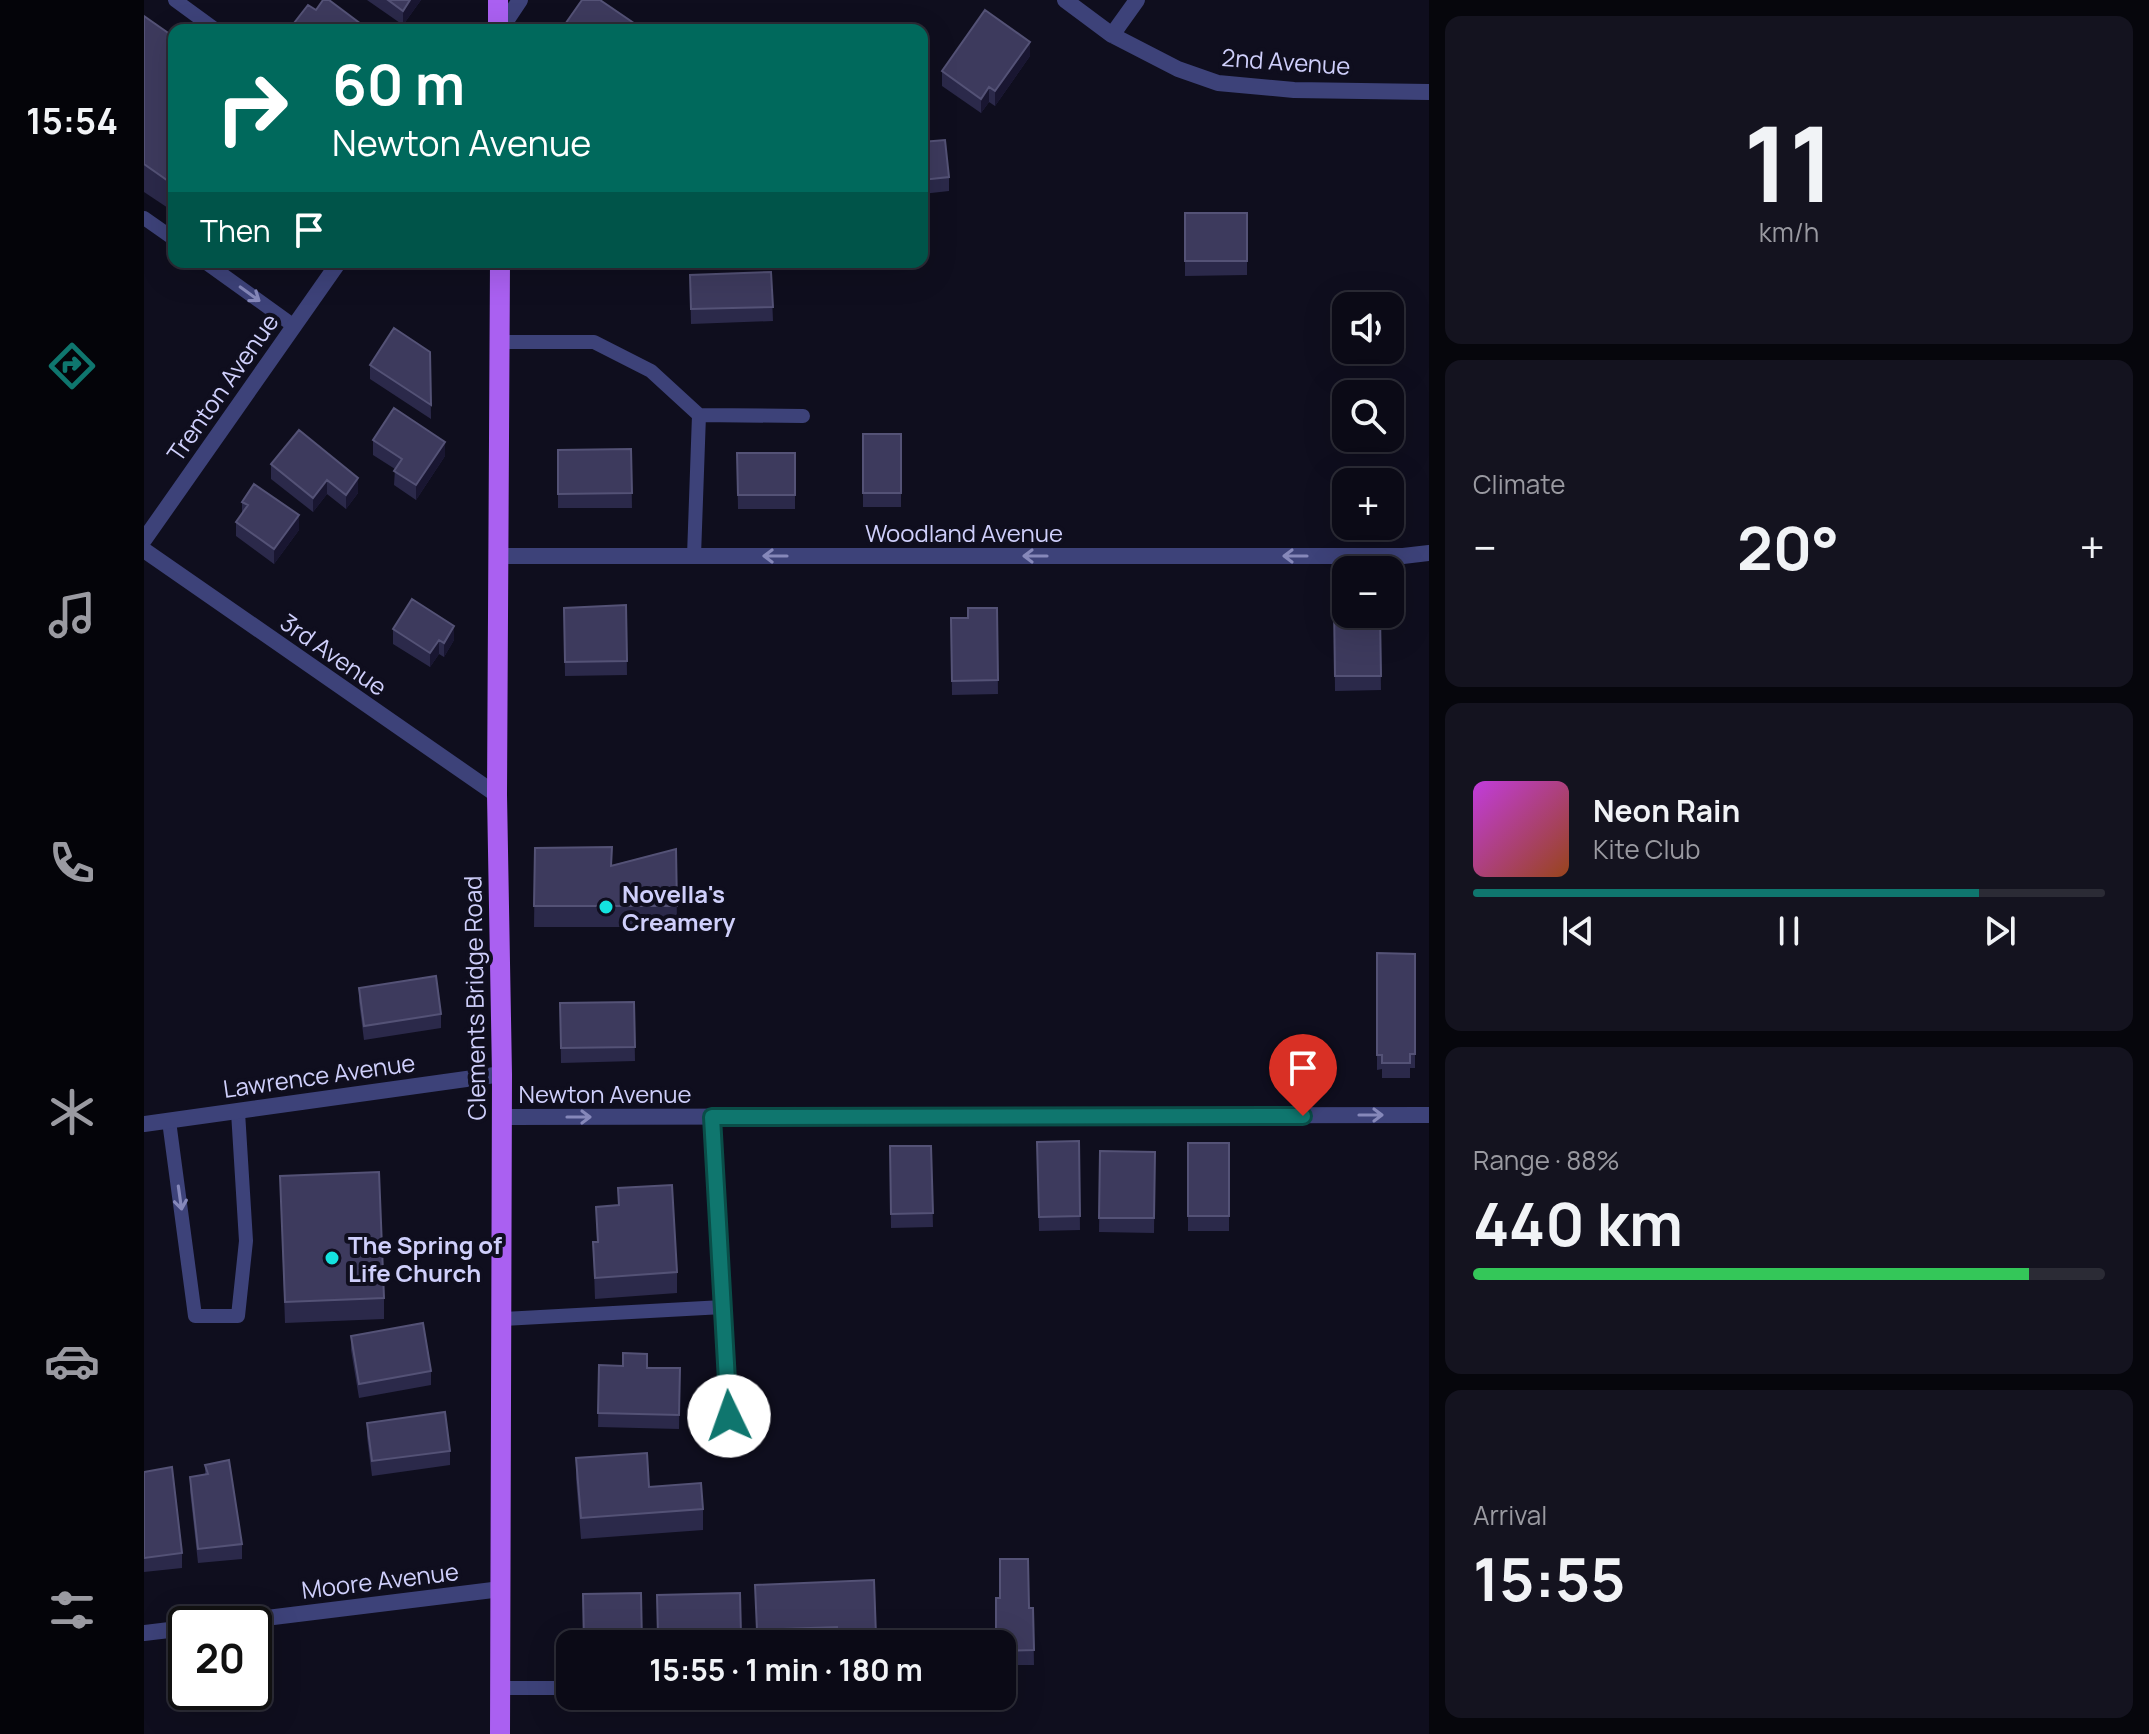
<!DOCTYPE html>
<html lang="en">
<head>
<meta charset="utf-8">
<style>
  :root { --surface:#0b0a16; --page:#14131f; --text:#f1f3f6; --muted:#9a9aa1; --line:#2b2b35; --accent:#0f766e }
  body { margin:0; font-family:Manrope,sans-serif; background:var(--page); color:var(--text); height:100vh; display:flex; flex-direction:column; font-size:30px; white-space:nowrap }
  * { box-sizing:border-box; margin:0 }
  p { font-size:26px; color:var(--muted) }
  .icon { flex:none; width:44px; height:44px; fill:none; stroke:currentColor; stroke-width:2; stroke-linecap:round; stroke-linejoin:round }
  .map { position:relative; flex:1; overflow:hidden }
  .panel { display:flex; flex-direction:column; gap:16px; padding:16px; background:#06060c; width:720px }
  .panel>* { flex:none }
  .banner { position:absolute; left:24px; top:24px; width:760px; height:244px; border-radius:16px; box-shadow:0 8px 32px #0002,0 0 0 2px var(--line); background:#00695c; color:#fff; overflow:hidden }
  .fabs { position:absolute; left:1188px; top:292px; display:grid; gap:16px }
  .fabs a { display:grid; place-items:center; width:72px; height:72px; border-radius:16px; background:var(--surface); box-shadow:0 8px 32px #0002,0 0 0 2px var(--line); font-size:40px }
  .speed { position:absolute; left:24px; top:1606px; display:flex; gap:16px; font-size:40px; font-weight:700; text-align:center }
  .speed>* { display:grid; place-content:center; width:104px; height:104px; border-radius:50%; background:var(--surface); box-shadow:0 8px 32px #0002,0 0 0 2px var(--line); line-height:1 }
  .speed .limit { border:4px solid #111; border-radius:12px; background:#fff; color:#111 }
  .pin { position:absolute; display:grid; place-items:center; width:68px; height:68px; color:#fff; margin:-82px -34px; border-radius:50% 50% 50% 0; rotate:-45deg; box-shadow:0 0 8px #0007 }
  .pin .icon { rotate:45deg }
  .me { position:absolute; width:88px; margin:-44px; rotate:357deg; stroke-linejoin:round; filter:drop-shadow(0 0 6px #0008) }
  .turn { display:flex; align-items:center; gap:28px; height:168px; padding:0 32px; font-size:36px }
  .turn .icon { width:104px; height:104px; stroke-width:2.5 }
  .turn b { display:block; font-size:56px; line-height:68px }
  .then { display:flex; align-items:center; height:76px; padding:0 32px; background:#0003; gap:16px; font-size:30px }
  .big { font-size:60px; font-weight:700; line-height:1.1 }
  .panel .card { flex:1; display:flex; flex-direction:column; justify-content:center; gap:12px; min-width:0; padding:0 28px; border-radius:16px; background:var(--page) }
  .panel .dial { align-items:center; gap:0 }
  .dial b { font-size:104px; line-height:1 }
  .song { display:flex; align-items:center; gap:24px }
  .cover { width:96px; height:96px; border-radius:12px; background:linear-gradient(135deg,hsl(290 70% 55%),hsl(20 70% 35%)) }
  .played { height:8px; border-radius:4px; background:linear-gradient(90deg,var(--accent) 80%,var(--line) 80%) }
  .keys { display:flex; justify-content:space-around; direction:ltr }
  .heat { display:flex; justify-content:space-between; align-items:center; font-size:44px; direction:ltr }
  .charge { height:12px; border-radius:6px; background:linear-gradient(90deg,#34c759 88%,var(--line) 0) }
  .trip { position:absolute; left:412px; top:1630px; width:460px; height:80px; border-radius:16px; background:var(--surface); box-shadow:0 8px 32px #0002,0 0 0 2px var(--line); font-weight:700; line-height:80px; text-align:center }
  main { display:flex; flex:1; min-height:0 }
  .dock { display:flex; flex-direction:column; width:144px; justify-content:space-around; align-items:center; background:#040409; color:var(--muted) }
  .dock .icon { width:56px; height:56px }
  .dock .active { color:var(--accent) }
  .dock b { font-size:36px; color:var(--text) }
  .map>svg:first-child { display:block }
</style>
</head>
<body>
<main>
<nav class="dock">
<b>15:54</b>
<svg class="icon active" aria-label="directions" viewBox="0 0 24 24"><path d="M12 3l9 9-9 9-9-9zM9 14v-3h6M13 9l2 2-2 2"/></svg>
<svg class="icon" aria-label="music" viewBox="0 0 24 24"><path d="M9 18V5l10-2v13"/><circle cx="6" cy="18" r="3"/><circle cx="16" cy="16" r="3"/></svg>
<svg class="icon" aria-label="phone" viewBox="0 0 24 24"><path d="M5 4h4l2 5-3 2q2 4 5 5l2-3 5 2v4C11 20 4 13 5 4z"/></svg>
<svg class="icon" aria-label="climate" viewBox="0 0 24 24"><path d="M12 3v18M4 7l16 10M4 17L20 7"/></svg>
<svg class="icon" aria-label="car" viewBox="0 0 24 24"><path d="M5 17H2v-5l4-1 3-4h7l3 4 3 1v5h-3M9 17h6M6 11h13"/><circle cx="7" cy="17" r="2"/><circle cx="17" cy="17" r="2"/></svg>
<svg class="icon" aria-label="filters" viewBox="0 0 24 24"><path d="M4 7h16M4 17h16"/><circle cx="9" cy="7" r="2"/><circle cx="15" cy="17" r="2"/></svg>
</nav>
<div class="map">
<svg width="1285" height="1734" viewBox="0 0 1285 1734">
  <rect width="100%" height="100%" fill="#0f0e1e"/>
  <g fill="none" stroke-linecap="round" stroke-linejoin="round">
    <path stroke="#3d4279" stroke-width="14" d="M31 0 72 30
      M0 218 30 239
      M61 262 150 326
      M357 342H450L507 371 555 415 550 556
      M555 415 659 416
      M568 1117 585 1416
      M25 1121 51 1316H94L102 1241 94 1112
      M358 1319 579 1307
      M356 1688H426"/>
    <path stroke="#3d4279" stroke-width="16" d="M921 0 968 35 1034 69 1074 83 1150 90 1285 92
      M356 30 376 0
      M968 35 993 0
      M0 540 195 262
      M356 556H1259L1285 553
      M357 1117 1285 1115
      M0 1124 358 1074
      M74 1624 357 1589
      M0 1633 42 1628"/>
    <path stroke="#3d4279" stroke-width="16" d="M0 550 353 795"/>
    <path stroke="#aa60f1" stroke-width="20" d="M354 0V30
      M356 1734 358 1074 353 795 356 262"/>
  </g>
  <path fill="#2b294a" d="M223 0H277L259 25Z
    M0 16 30 37V212L0 192Z
    M886 56 851 106 845 102 837 113 798 86V71Z
    M778 142 805 177V191L778 194Z
    M1041 213H1103V275L1041 276Z
    M627 272 629 321 547 324 546 275Z
    M286 352 287 419 226 379V365Z
    M155 430 214 493 202 509 183 494 169 512 127 479V464Z
    M719 434H757V507H719Z
    M229 440 301 456 272 500 250 485 251 469 229 455Z
    M487 449 488 508H414V450Z
    M593 453H651V509H594Z
    M98 502 155 530 130 564 92 536V522L98 513Z
    M482 605 483 675 421 676 420 608Z
    M1190 606 1236 614 1237 690 1191 691Z
    M853 608 854 694 808 695 807 618H824Z
    M249 629 310 640 300 657 295 654 286 667 249 644Z
    M391 848 468 865 532 849 533 927H390Z
    M1233 953 1271 954V1068H1266V1078H1238V1069L1233 1070Z
    M215 988 297 1014V1028L220 1040 215 1002Z
    M490 1002 491 1061 417 1063 416 1003Z
    M935 1141 936 1230 895 1231 893 1142Z
    M1044 1143H1085V1231H1044Z
    M746 1146H787L789 1227 747 1228Z
    M956 1151 1011 1152 1010 1233 955 1232Z
    M136 1176 240 1298V1319L141 1323Z
    M474 1188 533 1272V1293L451 1299 449 1242H453L452 1207 474 1205Z
    M207 1336 287 1371V1385L215 1398 207 1350Z
    M455 1365 536 1368 535 1429 454 1427Z
    M223 1423 306 1451V1465L228 1476 223 1437Z
    M432 1458 559 1509V1530L437 1539 432 1479Z
    M61 1465 98 1544V1559L54 1563 46 1491V1477L61 1474Z
    M0 1472 38 1553V1568L0 1572Z
    M730 1580 732 1644H613L611 1585Z
    M596 1593 597 1644H514L513 1595Z
    M885 1608H889L890 1665H858V1644Z"/>
  <path fill="#191631" d="M266 0H277L259 25V11Z
    M886 42V56L851 106V91Z
    M845 87V102L837 113V99Z
    M301 442V456L272 500V485Z
    M214 478V493L202 509V495Z
    M183 480V494L169 512V498Z
    M155 515V530L130 564V549Z
    M310 626V640L300 657V643Z
    M295 640V654L286 667V653Z"/>
  <path fill="#3d3a5d" stroke="#545276" stroke-width="2" d="M179 0H185L225 30H152L147 27 164 5 172 10Z
    M244 0H266L259 11Z
    M438 0H456L500 30H417Z
    M841 10 886 42 851 91 845 87 837 99 798 71Z
    M0 16 30 37V185L0 164Z
    M68 24 77 30H64Z
    M801 140 805 177 778 180V142Z
    M1041 213H1103V261H1041Z
    M627 272 629 307 547 309 546 275Z
    M250 328 286 352 287 405 226 365Z
    M250 408 301 442 272 485 250 471 258 459 229 440Z
    M155 430 214 478 202 495 183 480 169 498 127 464Z
    M719 434H757V493H719Z
    M487 449 488 493 414 494V450Z
    M593 453H651V495H594Z
    M110 484 155 515 130 549 92 522 104 505 98 502Z
    M268 599 310 626 300 643 295 640 286 653 249 629Z
    M482 605 483 661 421 662 420 608Z
    M1190 606H1202V614H1236L1237 676H1191Z
    M824 608H853L854 680 808 681 807 618H824Z
    M468 847 467 866 532 849 533 906H390L391 848Z
    M1233 953 1271 954V1054H1266V1063H1238V1055H1233Z
    M292 976 297 1014 220 1026 215 988Z
    M490 1002 491 1047 417 1048 416 1003Z
    M935 1141 936 1216 895 1217 893 1142Z
    M1044 1143H1085V1216H1044Z
    M746 1146H787L789 1213 747 1214Z
    M956 1151 1011 1152 1010 1218H955Z
    M235 1172 240 1298 141 1302 136 1176Z
    M528 1185 533 1272 451 1278 449 1242H454L452 1207 475 1205 474 1188Z
    M279 1323 287 1371 215 1384 207 1336Z
    M479 1353 503 1354V1368H536L535 1415 454 1413 455 1365 479 1366Z
    M301 1412 306 1451 228 1461 223 1423Z
    M503 1453 505 1487 557 1483 559 1509 437 1518 432 1458Z
    M85 1460 98 1544 54 1549 46 1477 64 1474 61 1465Z
    M28 1467 38 1553 0 1558V1472Z
    M856 1559H884L885 1608H889L890 1650 858 1651V1644H852V1598H856Z
    M730 1580 732 1636 694 1639 693 1627 613 1630 611 1585Z
    M497 1593 498 1644H440L439 1594Z
    M596 1593 597 1635 514 1636 513 1595Z"/>
  <defs><path id="oneway-shaft" d="M-6 0H5M1.5-3L5.5 0L1.5 3" fill="none" stroke-width="1.6" stroke-linecap="round" stroke-linejoin="round" transform="scale(2)"/></defs>
  <g stroke="#8688ba">
    <use href="#oneway-shaft" transform="translate(106 294) rotate(36)"/>
    <use href="#oneway-shaft" transform="translate(631 556) rotate(180)"/>
    <use href="#oneway-shaft" transform="translate(891 556) rotate(180)"/>
    <use href="#oneway-shaft" transform="translate(1151 556) rotate(180)"/>
    <use href="#oneway-shaft" transform="translate(1227 1115)"/>
    <use href="#oneway-shaft" transform="translate(435 1117)"/>
    <use href="#oneway-shaft" transform="translate(36 1198) rotate(82)"/>
  </g>
  <g fill="none" stroke-linecap="round" stroke-linejoin="round">
    <g stroke="#0a4d48" stroke-width="20">
      <path id="route" d="M585 1416 568 1117 1159 1116"/>
    </g>
    <use href="#route" stroke="#0f766e" stroke-width="14"/>
  </g>
  <g fill="#14e2df" stroke="#0f0e1e" stroke-width="3">
    <circle cx="462" cy="907" r="8"/>
    <circle cx="188" cy="1258" r="8"/>
  </g>
  <g text-anchor="middle" dominant-baseline="central" stroke-width="8" stroke-linejoin="round" paint-order="stroke">
    <g font-size="24" fill="#cfcffb" stroke="#0f0e1e">
      <text transform="translate(1142 61) rotate(4)">2nd Avenue</text>
      <text transform="translate(78 387) rotate(-55)">Trenton Avenue</text>
      <text x="820" y="532">Woodland Avenue</text>
      <text transform="translate(190 654) rotate(35)">3rd Avenue</text>
      <text transform="translate(330 998) rotate(-91)">Clements Bridge Road</text>
      <text transform="translate(175 1075) rotate(-8)">Lawrence Avenue</text>
      <text x="461" y="1093">Newton Avenue</text>
      <text transform="translate(236 1580) rotate(-7)">Moore Avenue</text>
    </g>
    <g font-size="24" font-weight="bold" fill="#cfcffb" stroke="#0f0e1e" text-anchor="start">
      <text x="478" y="893">Novella's<tspan x="478" dy="28">Creamery</tspan></text>
      <text x="204" y="1244">The Spring of<tspan x="204" dy="28">Life Church</tspan></text>
    </g>
  </g>
</svg>
<div class="fabs">
<a><svg class="icon" aria-label="sound" viewBox="0 0 24 24"><path d="M4 9h4l5-4v14l-5-4H4zM17 9q2 3 0 6"/></svg></a>
<a><svg class="icon" aria-label="search" viewBox="0 0 24 24"><circle cx="10" cy="10" r="6"/><path d="M15 15l6 6"/></svg></a>
<a>+</a>
<a>−</a>
</div>
<div class="speed"><div class="limit">20</div></div>
<div class="pin" style="left:1159px;top:1116px;background:#d93025"><svg class="icon" aria-label="arrive" viewBox="0 0 24 24"><path d="M6 21V4h12l-3 4 3 4H6"/></svg></div>
<svg class="me" style="left:585px;top:1416px" viewBox="-20 -20 40 40"><circle r="19" fill="#fff"/><path d="M0-13L10 11 0 6-10 11z" fill="#0f766e"/></svg>
<div class="trip">15:55 · 1 min · 180 m</div>
<div class="banner">
<div class="turn"><svg class="icon" aria-label="right" viewBox="0 0 24 24"><path d="M7 20v-9h11M14 6l5 5-5 5"/></svg><div><b>60 m</b>Newton Avenue</div></div>
<div class="then">Then<svg class="icon" aria-label="arrive" viewBox="0 0 24 24"><path d="M6 21V4h12l-3 4 3 4H6"/></svg></div>
</div>
</div>
<section class="panel">
<div class="card dial"><b>11</b><p>km/h</p></div>
<div class="card"><p>Climate</p>
<div class="heat"><a>−</a><b class="big">20°</b><a>+</a></div>
</div>
<div class="card">
<div class="song"><i class="cover"></i><div><b>Neon Rain</b><p>Kite Club</p></div></div>
<div class="played"></div>
<div class="keys"><svg class="icon" aria-label="previous" viewBox="0 0 24 24"><path d="M18 5L8 12l10 7zM5 5v14"/></svg><svg class="icon" aria-label="pause" viewBox="0 0 24 24"><path d="M8 5v14M16 5v14"/></svg><svg class="icon" aria-label="next" viewBox="0 0 24 24"><path d="M6 5l10 7-10 7zM19 5v14"/></svg></div>
</div>
<div class="card"><p>Range · 88%</p><b class="big">440 km</b><div class="charge"></div></div>
<div class="card"><p>Arrival</p><b class="big">15:55</b></div>
</section>
</main>
</body>
</html>
